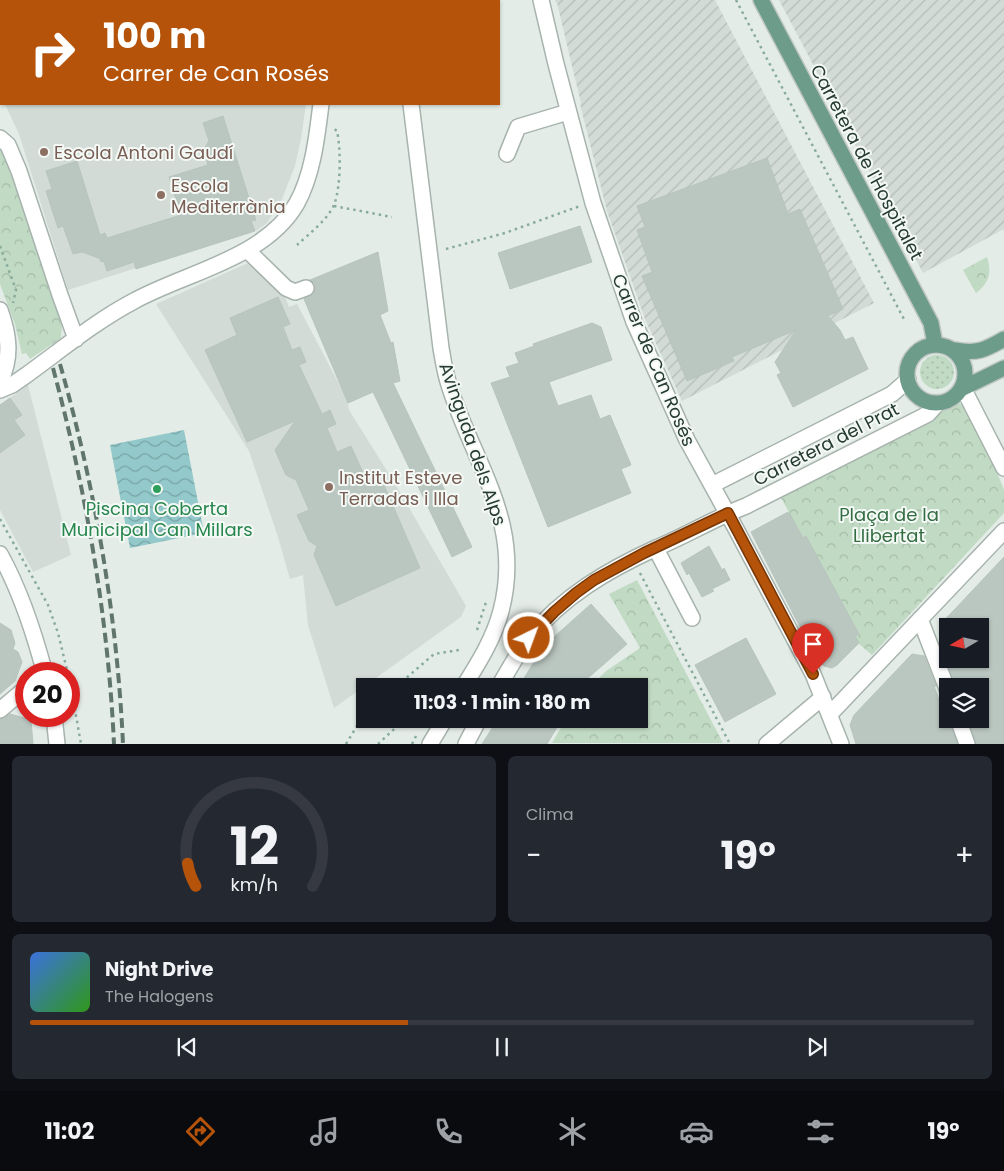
<!DOCTYPE html>
<html lang="es">
<head>
<meta charset="utf-8">
<style>
  :root { --surface:#171b24; --page:#242831; --text:#f1f3f6; --muted:#9ea1a6; --line:#363941; --accent:#b45309 }
  body { margin:0; font-family:Poppins,sans-serif; background:var(--page); color:var(--text); height:100vh; display:flex; flex-direction:column; font-size:19px; white-space:nowrap }
  * { box-sizing:border-box; margin:0 }
  p { font-size:16px; color:var(--muted) }
  .icon { flex:none; width:28px; height:28px; fill:none; stroke:currentColor; stroke-width:2; stroke-linecap:round; stroke-linejoin:round }
  .map { position:relative; height:744px; overflow:hidden }
  .details { display:flex; flex-direction:column; gap:12px; padding:12px; background:#0d0f14; flex:1 }
  .details>* { flex:none }
  .hud { position:absolute; left:0px; top:0px; width:500px; height:105px; box-shadow:0 1px 4px #0004; background:#b45309; color:#fff; overflow:hidden }
  .needle { width:32px; rotate:261deg }
  .buttons { position:absolute; left:939px; top:618px; display:grid; gap:10px }
  .buttons a { display:grid; place-items:center; width:50px; height:50px; border-radius:0px; background:var(--surface); box-shadow:0 1px 4px #0004; font-size:25px }
  .speed { position:absolute; left:15px; top:662px; display:flex; gap:10px; font-size:25px; font-weight:700; text-align:center }
  .speed>* { display:grid; place-content:center; width:65px; height:65px; border-radius:50%; background:var(--surface); box-shadow:0 1px 4px #0004; line-height:1 }
  .speed .limit { border:8px solid #d22; background:#fff; color:#111 }
  .pin { position:absolute; display:grid; place-items:center; width:42px; height:42px; color:#fff; margin:-51px -21px; border-radius:50% 50% 50% 0; rotate:-45deg; box-shadow:0 0 5px #0007 }
  .pin .icon { rotate:45deg }
  .me { position:absolute; width:55px; margin:-28px; rotate:42deg; stroke-linejoin:round; filter:drop-shadow(0 0 4px #0008) }
  .turn { display:flex; align-items:center; gap:18px; height:105px; padding:0 20px; font-size:22px }
  .turn .icon { width:65px; height:65px; stroke-width:2.5 }
  .turn b { display:block; font-size:35px; line-height:42px }
  .big { font-size:38px; font-weight:700; line-height:1.1 }
  .details .widget { flex:1; display:flex; flex-direction:column; justify-content:center; gap:8px; min-width:0; padding:0 18px; border-radius:8px; background:var(--page) }
  .details .dial { align-items:center; gap:0 }
  .dial svg { height:130px; overflow:visible; fill:none; stroke:var(--line); stroke-width:7; stroke-linecap:round; text-anchor:middle }
  .dial text { fill:var(--text); stroke:none }
  .song { display:flex; align-items:center; gap:15px }
  .cover { width:60px; height:60px; border-radius:8px; background:linear-gradient(135deg,hsl(220 70% 55%),hsl(110 70% 35%)) }
  .played { height:5px; border-radius:2px; background:linear-gradient(90deg,var(--accent) 40%,var(--line) 40%) }
  .keys { display:flex; justify-content:space-around; direction:ltr }
  .heat { display:flex; justify-content:space-between; align-items:center; font-size:28px; direction:ltr }
  .details .tiles { flex:1; display:grid; gap:12px; grid-template-columns:1fr 1fr }
  .widget:last-child { grid-column:span 2 }
  .trip { position:absolute; left:356px; top:678px; width:292px; height:50px; border-radius:0px; background:var(--surface); box-shadow:0 1px 4px #0004; font-weight:700; line-height:50px; text-align:center }
  .tabs { display:flex; height:80px; justify-content:space-around; align-items:center; background:#090b0e; color:var(--muted) }
  .tabs .icon { width:35px; height:35px }
  .tabs .current { color:var(--accent) }
  .tabs b { font-size:22px; color:var(--text) }
  .map>svg:first-child { display:block }
</style>
</head>
<body>
<div class="map">
<svg width="1004" height="744" viewBox="0 0 1004 744">
  <defs>
    <pattern id="industrial-furrows" width="10" height="10" patternUnits="userSpaceOnUse" patternTransform="scale(1.25)"><rect width="10" height="10" fill="#d2dbd6"/><path d="M-1 1l2-2M0 10L10 0M9 11l2-2" fill="none" stroke="#b4bdb8"/></pattern>
    <pattern id="grass-dots" width="8" height="8" patternUnits="userSpaceOnUse" patternTransform="scale(1.25)"><rect width="8" height="8" fill="#c0dac3"/><path d="M2 2h.1M6 6h.1" fill="none" stroke="#a5bca8" stroke-width="1.8" stroke-linecap="round"/></pattern>
    <pattern id="park-crowns" width="20" height="18" patternUnits="userSpaceOnUse" patternTransform="scale(1.25)"><rect width="20" height="18" fill="#c0dac3"/><path d="M2 6a3 3 0 1 1 6 0M12 15a3 3 0 1 1 6 0" fill="none" stroke="#a5bca8"/></pattern>
    <pattern id="water-waves" width="16" height="10" patternUnits="userSpaceOnUse" patternTransform="scale(1.25)"><rect width="16" height="10" fill="#93c9ca"/><path d="M0 5q4-4 8 0t8 0" fill="none" stroke="#78a4a5"/></pattern>
  </defs>
  <rect width="100%" height="100%" fill="#e4ece7"/>
  <path fill="#d2dbd6" d="M0 0H302L303 1H1V97Z
    M5 104H306L301 139 295 166 282 199 267 223 256 231 254 230 68 290 19 134Z
    M248 263 283 292 289 307 297 304 347 399 349 410 394 482 466 606 461 617 334 708 308 625 303 575 290 579 278 537 249 451 156 304Z
    M28 385 71 555 33 572 0 510V405Z"/>
  <path fill="url(#industrial-furrows)" d="M555 0H715L874 303 682 401 645 319 607 211 580 104 581 103 572 66 557 3H556Z
    M779 0H1004V229L923 273Z"/>
  <path fill="url(#grass-dots)" d="M920 372a17 17 0 1 1 34 0a17 17 0 1 1-34 0Z"/>
  <path fill="url(#park-crowns)" d="M0 143 2 145 62 319 60 320 62 324 61 338 30 359 26 353 22 354 15 324 0 284Z
    M987 257C992 273 989 283 976 293L963 270Z
    M957 403 964 405 994 465 1004 490V513L872 655 859 644 855 636 859 634 806 536 803 538 779 494Z
    M637 580 723 743H552L566 719H640V686H591L606 671 640 648 609 594Z"/>
  <path fill="url(#water-waves)" d="M184 430 204 533 130 548 110 445Z"/>
  <path fill="#bac6c0" stroke="#b7c5bd" d="M223 116 256 220 251 221 255 231 136 269 134 262 107 271 104 262 100 261 101 259 82 252 73 254 63 226 58 228 46 191 52 189 46 171 77 161 100 235 105 233 107 238 181 215 169 177 208 165 204 149 209 141 203 123Z
    M767 158 788 214 800 209 843 309 828 316 840 330 845 340 853 337 868 369 793 407 777 375 781 373 775 362 796 330 732 357 734 361 687 381 642 276 652 272 637 230 645 227 637 206Z
    M580 226 592 262 510 289 498 253Z
    M378 252 388 311 380 315 391 343 393 342 400 381 393 383 472 547 452 557 373 392 348 403 304 299 313 294 315 290V284L310 280Z
    M278 297 290 324 283 327 292 350 300 347 306 362 299 365 322 414 330 410 336 424 327 428 337 452 351 446 368 484 381 478 420 568 336 606 314 555 317 546 309 541 297 515 309 510 296 480 286 475 275 450 295 421 247 442 205 350 237 335 230 318Z
    M592 323 601 327 612 360 549 382 558 406 591 395 600 419 610 415 631 465 621 469 631 493 548 527 491 383 510 377 506 367 519 363 515 353 534 346 533 344Z
    M10 398 22 415 14 420 25 435 0 453V405Z
    M788 512 789 514H790L803 538 806 536 859 634 855 636 859 643 837 665 832 668 824 666 816 658 751 532Z
    M709 546 722 570 724 568 730 580 712 589 714 591 702 597 689 573 687 575 681 563Z
    M1004 557V744H976L968 719H980V686H956L945 658 980 659V626H939Z
    M591 604 627 644 588 678 583 686H519L545 645Z
    M0 623 11 630 15 643 13 649 18 652 22 662 15 681 0 694Z
    M746 638 776 694 725 722 695 665Z
    M912 654 924 656 936 686H934L946 719H949L957 744H856L850 725 854 715Z
    M10 714 31 720 33 744H0V719Z
    M498 719H562L547 744H482Z"/>
  <g fill="none" stroke-linecap="round" stroke-linejoin="round">
    <g stroke="#a7b3ad" stroke-width="18">
      <path id="minor" d="M315 0V1
        M399 0V1
        M541 0 556 64 593 203 634 322 687 440 736 529 813 674 841 744
        M411 104 441 348C443 360 445 373 449 385 474 465 524 522 501 611 494 638 479 662 464 686
        M0 138 8 145 19 171 60 295 76 339
        M507 154 518 127 568 112
        M247 250 286 288 295 292 306 288
        M0 310C9 335 12 357 0 382
        M963 388 1004 468
        M0 390 12 385 25 376C61 350 96 321 134 301 187 272 266 258 297 203 313 174 317 136 321 104
        M712 485 892 394 908 380
        M656 549 692 618
        M0 554C21 592 34 632 45 674
        M920 619 948 691
        M499 686C509 670 518 652 529 638 563 596 608 570 656 548 687 535 715 518 746 506L928 414 938 403
        M0 710 26 688
        M830 714 1004 531
        M54 716 57 744
        M958 719 967 744
        M430 744 445 719
        M466 744 479 719
        M767 744 823 697"/>
    </g>
    <g stroke="#c2c8c6" stroke-width="18">
      <path id="major" d="M761 0 931 323 935 344
        M907 374a29 29 0 1 1 58 0a29 29 0 1 1-58 0Z
        M955 350C977 354 985 350 1004 339
        M963 388 1004 368"/>
    </g>
    <path stroke="#88ab9c" stroke-width="2.5" stroke-dasharray="2.5 4" stroke-linecap="butt" d="M736 0 905 321
      M334 206 392 217
      M297 245C308 235 328 219 334 205 341 187 341 149 337 131L332 127
      M0 246 16 290 13 303
      M446 249 505 233 580 206
      M0 519 48 605 58 633 68 674
      M640 573 730 744
      M477 630 486 602
      M69 676 81 744
      M397 686 434 654 459 650
      M446 686 450 679
      M346 744 360 721 365 717
      M378 744 405 719
      M412 744 416 736"/>
    <use href="#minor" stroke="#fff" stroke-width="15"/>
    <use href="#major" stroke="#6e9c8a" stroke-width="15"/>
    <path stroke="#60766d" stroke-width="4" stroke-dasharray="10 5" stroke-linecap="butt" d="M60 364C95 487 117 615 123 744
      M53 368C86 491 108 616 114 744"/>
  </g>
  <g fill="none" stroke-linecap="round" stroke-linejoin="round">
    <g stroke="#753606" stroke-width="12">
      <path id="route" d="M529 638 554 612 576 593 594 580 644 553 728 513 813 674"/>
    </g>
    <use href="#route" stroke="#b45309" stroke-width="9"/>
  </g>
  <g fill="#8d6e63" stroke="#f4f9f6" stroke-width="2">
    <circle cx="44" cy="152" r="5"/>
    <circle cx="161" cy="195" r="5"/>
    <circle cx="329" cy="487" r="5"/>
  </g>
  <circle fill="#2e9e5b" stroke="#f4f9f6" stroke-width="2" cx="157" cy="489" r="5"/>
  <g text-anchor="middle" dominant-baseline="central" stroke-width="4" stroke-linejoin="round" paint-order="stroke">
    <g font-size="18" fill="#785e54" stroke="#f4f9f6" text-anchor="start">
      <text x="54" y="152">Escola Antoni Gaudí</text>
      <text x="171" y="185">Escola<tspan x="171" dy="21">Mediterrània</tspan></text>
      <text x="339" y="477">Institut Esteve<tspan x="339" dy="21">Terradas i Illa</tspan></text>
    </g>
    <g font-size="18" fill="#263b32" stroke="#f4f9f6">
      <text transform="translate(867 162) rotate(62)">Carretera de l'Hospitalet</text>
      <text transform="translate(654 360) rotate(67)">Carrer de Can Rosés</text>
      <text transform="translate(473 444) rotate(71)">Avinguda dels Alps</text>
      <text transform="translate(826 444) rotate(-27)">Carretera del Prat</text>
    </g>
    <g font-size="18" fill="#27864d" stroke="#f4f9f6">
      <text x="157" y="508">Piscina Coberta<tspan x="157" dy="21">Municipal Can Millars</tspan></text>
    </g>
    <g font-size="18" fill="#356d43" stroke="#f4f9f6">
      <text x="889" y="514">Plaça de la<tspan x="889" dy="21">Llibertat</tspan></text>
    </g>
  </g>
</svg>
<div class="buttons">
<a><svg class="needle" viewBox="-14 -14 28 28"><path d="M0-13l5 13h-10z" fill="#e53935"/><path d="M0 13l5-13h-10z" fill="#9ea1a6"/></svg></a>
<a><svg class="icon" aria-label="layers" viewBox="0 0 24 24"><path d="M12 4l9 5-9 5-9-5zM3 14l9 5 9-5"/></svg></a>
</div>
<div class="speed"><div class="limit">20</div></div>
<div class="pin" style="left:813px;top:674px;background:#d93025"><svg class="icon" aria-label="arrive" viewBox="0 0 24 24"><path d="M6 21V4h12l-3 4 3 4H6"/></svg></div>
<svg class="me" style="left:529px;top:638px" viewBox="-20 -20 40 40"><circle r="17" fill="#b45309" stroke="#fff" stroke-width="3"/><path d="M0-11L8 9 0 5-8 9z" fill="#fff"/></svg>
<div class="trip">11:03 · 1 min · 180 m</div>
<div class="hud">
<div class="turn"><svg class="icon" aria-label="right" viewBox="0 0 24 24"><path d="M7 20v-9h11M14 6l5 5-5 5"/></svg><div><b>100 m</b>Carrer de Can Rosés</div></div>
</div>
</div>
<section class="details">
<div class="tiles">
<div class="widget dial"><svg viewBox="0 0 100 80">
<path d="M14 69A42 42 0 1 1 86 69"/>
<path d="M14 69A42 42 0 0 1 9 55" stroke="#b45309"/>
<text x="50" y="56" font-size="32" font-weight="700">12</text>
<text x="50" y="72" font-size="11">km/h</text>
</svg></div>
<div class="widget"><p>Clima</p>
<div class="heat"><a>−</a><b class="big">19°</b><a>+</a></div>
</div>
<div class="widget">
<div class="song"><i class="cover"></i><div><b>Night Drive</b><p>The Halogens</p></div></div>
<div class="played"></div>
<div class="keys"><svg class="icon" aria-label="previous" viewBox="0 0 24 24"><path d="M18 5L8 12l10 7zM5 5v14"/></svg><svg class="icon" aria-label="pause" viewBox="0 0 24 24"><path d="M8 5v14M16 5v14"/></svg><svg class="icon" aria-label="next" viewBox="0 0 24 24"><path d="M6 5l10 7-10 7zM19 5v14"/></svg></div>
</div>
</div>
</section>
<nav class="tabs">
<b>11:02</b>
<svg class="icon current" aria-label="directions" viewBox="0 0 24 24"><path d="M12 3l9 9-9 9-9-9zM9 14v-3h6M13 9l2 2-2 2"/></svg>
<svg class="icon" aria-label="music" viewBox="0 0 24 24"><path d="M9 18V5l10-2v13"/><circle cx="6" cy="18" r="3"/><circle cx="16" cy="16" r="3"/></svg>
<svg class="icon" aria-label="phone" viewBox="0 0 24 24"><path d="M5 4h4l2 5-3 2q2 4 5 5l2-3 5 2v4C11 20 4 13 5 4z"/></svg>
<svg class="icon" aria-label="climate" viewBox="0 0 24 24"><path d="M12 3v18M4 7l16 10M4 17L20 7"/></svg>
<svg class="icon" aria-label="car" viewBox="0 0 24 24"><path d="M5 17H2v-5l4-1 3-4h7l3 4 3 1v5h-3M9 17h6M6 11h13"/><circle cx="7" cy="17" r="2"/><circle cx="17" cy="17" r="2"/></svg>
<svg class="icon" aria-label="filters" viewBox="0 0 24 24"><path d="M4 7h16M4 17h16"/><circle cx="9" cy="7" r="2"/><circle cx="15" cy="17" r="2"/></svg>
<b>19°</b>
</nav>
</body>
</html>
